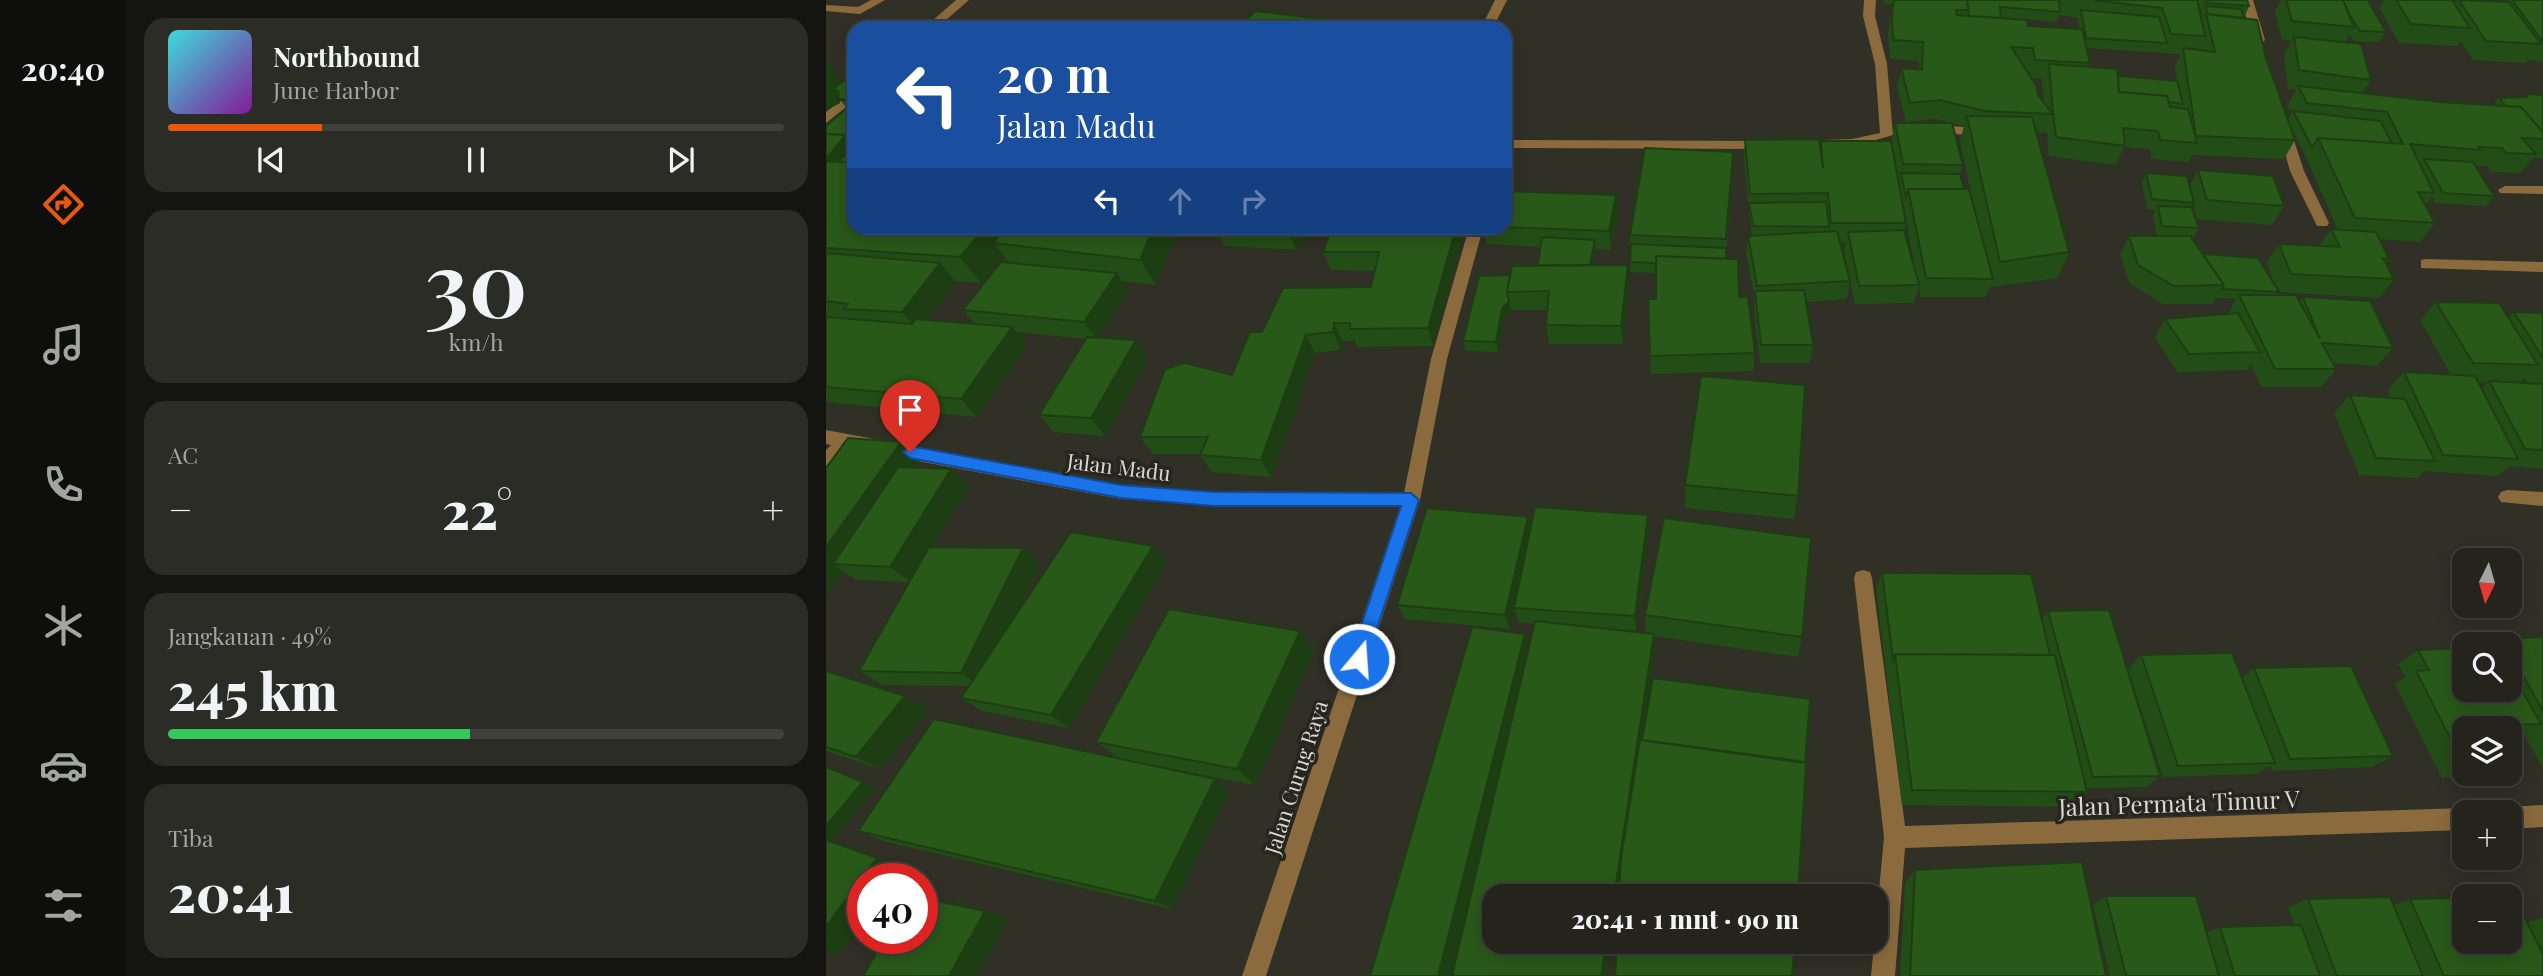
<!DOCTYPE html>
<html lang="id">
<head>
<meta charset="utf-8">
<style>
  :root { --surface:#24241d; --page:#2c2c26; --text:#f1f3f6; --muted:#a3a4a4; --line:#41413b; --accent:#ea580c }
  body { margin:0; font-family:"Playfair Display",serif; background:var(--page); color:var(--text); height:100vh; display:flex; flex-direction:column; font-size:26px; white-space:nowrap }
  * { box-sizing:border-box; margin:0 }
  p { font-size:23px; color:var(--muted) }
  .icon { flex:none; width:38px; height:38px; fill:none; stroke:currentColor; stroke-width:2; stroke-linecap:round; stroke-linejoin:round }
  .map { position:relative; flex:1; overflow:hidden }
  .sheet { display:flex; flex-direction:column; gap:18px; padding:18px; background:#141410; width:700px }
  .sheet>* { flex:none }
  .guide { position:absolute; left:21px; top:21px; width:665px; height:214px; border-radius:21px; box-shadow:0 4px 18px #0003,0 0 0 2px var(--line); background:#1a4fa0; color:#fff; overflow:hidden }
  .needle { width:46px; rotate:185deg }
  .tools { position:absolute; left:1626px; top:548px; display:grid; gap:14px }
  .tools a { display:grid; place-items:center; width:70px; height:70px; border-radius:14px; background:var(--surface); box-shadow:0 4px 18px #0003,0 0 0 2px var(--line); font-size:35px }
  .speed { position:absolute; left:21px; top:863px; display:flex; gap:14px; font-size:35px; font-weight:700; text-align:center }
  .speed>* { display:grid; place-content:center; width:91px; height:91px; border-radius:50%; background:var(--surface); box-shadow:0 4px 18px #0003,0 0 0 2px var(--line); line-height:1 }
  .speed .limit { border:10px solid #d22; background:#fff; color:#111 }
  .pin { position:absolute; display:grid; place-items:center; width:60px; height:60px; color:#fff; margin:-72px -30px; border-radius:50% 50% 50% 0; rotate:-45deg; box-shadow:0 0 7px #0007 }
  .pin .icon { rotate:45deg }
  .me { position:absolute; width:77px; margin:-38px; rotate:18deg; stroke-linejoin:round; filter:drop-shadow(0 0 5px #0008) }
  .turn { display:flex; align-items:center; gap:24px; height:147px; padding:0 35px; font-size:32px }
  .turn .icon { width:91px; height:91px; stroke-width:2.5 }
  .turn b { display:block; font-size:49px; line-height:60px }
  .lanes { display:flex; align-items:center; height:66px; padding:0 35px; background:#0003; justify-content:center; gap:35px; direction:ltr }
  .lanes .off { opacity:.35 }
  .big { font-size:52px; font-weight:800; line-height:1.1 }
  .sheet .tile { flex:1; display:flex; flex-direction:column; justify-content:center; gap:10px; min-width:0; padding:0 24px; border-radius:21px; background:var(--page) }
  .sheet .dial { align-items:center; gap:0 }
  .dial b { font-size:91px; line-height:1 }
  .song { display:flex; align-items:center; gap:21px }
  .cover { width:84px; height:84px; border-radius:10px; background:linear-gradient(135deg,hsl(180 70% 55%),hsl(290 70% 35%)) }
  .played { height:7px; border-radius:4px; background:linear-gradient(90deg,var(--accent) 25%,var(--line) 25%) }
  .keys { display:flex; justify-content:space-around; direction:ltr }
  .heat { display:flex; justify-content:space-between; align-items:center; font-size:38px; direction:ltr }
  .charge { height:10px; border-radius:5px; background:linear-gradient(90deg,#34c759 49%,var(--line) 0) }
  .trip { position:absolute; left:656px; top:884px; width:406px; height:70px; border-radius:21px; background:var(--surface); box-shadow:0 4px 18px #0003,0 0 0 2px var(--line); font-weight:800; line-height:70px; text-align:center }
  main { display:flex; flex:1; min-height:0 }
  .tab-bar { display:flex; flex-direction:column; width:126px; justify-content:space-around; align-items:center; background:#0e0e0c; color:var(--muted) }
  .tab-bar .icon { width:49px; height:49px }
  .tab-bar .on { color:var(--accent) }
  .tab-bar b { font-size:32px; color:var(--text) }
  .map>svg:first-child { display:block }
</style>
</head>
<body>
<main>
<nav class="tab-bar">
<b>20:40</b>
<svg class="icon on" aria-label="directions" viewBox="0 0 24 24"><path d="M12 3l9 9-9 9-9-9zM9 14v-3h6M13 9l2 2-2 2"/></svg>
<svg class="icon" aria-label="music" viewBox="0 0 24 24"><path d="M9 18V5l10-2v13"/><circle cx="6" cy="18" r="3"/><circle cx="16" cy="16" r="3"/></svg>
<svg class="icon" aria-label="phone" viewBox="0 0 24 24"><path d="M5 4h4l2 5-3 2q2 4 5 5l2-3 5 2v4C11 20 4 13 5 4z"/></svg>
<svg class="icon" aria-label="climate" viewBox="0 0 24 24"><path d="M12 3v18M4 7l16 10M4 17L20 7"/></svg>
<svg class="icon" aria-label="car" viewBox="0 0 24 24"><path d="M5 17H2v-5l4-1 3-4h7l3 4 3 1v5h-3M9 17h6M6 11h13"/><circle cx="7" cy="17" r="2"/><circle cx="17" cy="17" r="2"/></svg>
<svg class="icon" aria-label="filters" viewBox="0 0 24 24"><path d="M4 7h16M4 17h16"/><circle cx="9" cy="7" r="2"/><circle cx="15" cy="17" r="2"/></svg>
</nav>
<section class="sheet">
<div class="tile">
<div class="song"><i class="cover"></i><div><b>Northbound</b><p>June Harbor</p></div></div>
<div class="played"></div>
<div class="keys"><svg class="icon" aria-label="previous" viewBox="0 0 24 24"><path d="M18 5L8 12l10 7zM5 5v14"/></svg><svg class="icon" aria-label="pause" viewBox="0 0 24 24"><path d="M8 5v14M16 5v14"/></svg><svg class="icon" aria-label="next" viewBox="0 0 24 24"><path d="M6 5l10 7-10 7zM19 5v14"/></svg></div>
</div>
<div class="tile dial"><b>30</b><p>km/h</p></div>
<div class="tile"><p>AC</p>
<div class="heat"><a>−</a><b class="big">22°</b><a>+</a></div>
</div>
<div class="tile"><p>Jangkauan · 49%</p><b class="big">245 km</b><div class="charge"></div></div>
<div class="tile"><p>Tiba</p><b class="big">20:41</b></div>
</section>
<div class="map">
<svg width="1717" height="976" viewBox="0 0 1717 976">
  <rect width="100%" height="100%" fill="#303027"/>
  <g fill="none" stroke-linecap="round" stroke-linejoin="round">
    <path fill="#8b6b3d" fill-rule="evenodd" d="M45 0H59L34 14 0 11V5L32 7Z
      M130 0H143L111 28H98Z
      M669 0H681L667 28H655Z
      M1038 0H1050L1049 16 1061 64 1067 135 1026 147 964 148V142L969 141 1026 139 1054 133 1049 64 1037 16Z
      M1415 0H1427L1439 40 1437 42 1427 40Z
      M28 91V101L0 123V112Z
      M1104 124 1159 129 1165 133 1159 137 1099 131V125Z
      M1458 124 1464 128 1478 171 1503 223 1501 226H1491L1464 171 1452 128Z
      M679 140 941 141 948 145 941 149 679 148Z
      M1679 186H1717V194L1674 193 1672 190Z
      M643 228H657L621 359 594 500 440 976H416L574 507 388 506 295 499 22 448 6 468 0 470V450L5 445 0 444V430L295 485 388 492 578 493 605 359Z
      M1600 259 1717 262V272L1595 268V260Z
      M1681 490 1717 492V506L1675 502 1672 497 1675 492Z
      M1037 570 1044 572 1046 578 1079 826 1638 808 1646 812H1638V830L1079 848 1069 976H1045L1058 837 1028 578 1030 572Z
      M1717 805V827L1684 829V812H1676L1684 807Z"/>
  </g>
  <path fill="#234d16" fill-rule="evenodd" d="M1058 0H1372V4L1376 22 1375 15 1376 12 1372 0H1421L1423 6 1419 16H1417L1440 58 1462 120 1466 113 1461 105 1470 90 1462 89 1458 56 1466 41 1456 40 1449 12 1455 0H1542L1560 32 1553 42 1528 41 1524 34 1519 43 1545 80 1536 93 1615 102 1667 105 1673 98 1697 97 1700 94 1717 95V158H1707L1694 173 1665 172 1661 166H1650L1668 196 1660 206 1609 203 1606 196 1599 205 1609 223 1594 242 1554 239 1563 259 1560 263 1568 279 1553 298 1452 292 1451 295 1474 302 1477 297 1567 348 1551 366 1507 363 1510 369 1495 387H1435L1425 364 1421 370 1352 372 1329 338 1339 319 1402 314 1410 299 1390 298 1387 304H1337L1303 283 1294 254 1303 236H1331L1327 215 1330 210 1321 209 1316 182 1320 173 1364 186 1372 170 1458 206 1446 225 1371 219 1367 205 1365 207 1373 228 1367 238H1365L1377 255 1450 288 1441 262 1453 244 1493 246 1505 229 1512 230 1480 157 1465 127 1469 140 1458 159 1366 155 1362 162 1325 159 1324 149 1298 147 1290 165 1223 156 1221 133 1210 132 1243 252 1232 278 1165 287 1164 286 1160 297H1095L1093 286 1088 303 1029 304 1018 251 1020 242H1014L1024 281 1021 299 980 302 987 345 984 363H934L928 309 929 299 920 254 922 236H926L923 213 918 159 919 140 994 149 995 141 1065 142 1069 123 1137 165 1134 174 1138 189 1147 203 1134 142 1138 126 1110 119 1080 122 1071 87 1075 68 1093 70V61L1064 59 1062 33 1067 5 1058 4ZM1233 15 1252 18V20L1253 29 1202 26 1175 18V17L1231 22ZM1260 48 1355 54 1349 66 1351 81 1292 76 1262 67 1264 63ZM1206 78 1217 79 1216 83 1218 102 1212 95ZM1073 183 1091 278 1078 232 1080 223Z
    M1558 0 1628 4 1631 0 1682 2 1683 0H1717V62L1702 60 1700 63 1647 60 1635 41 1631 46 1573 43 1553 8Z
    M0 61 14 79V84L28 73V228L346 244 330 285 296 281 303 291 273 337 310 340 322 358 279 436 228 432 213 415 260 339 190 332 201 345 151 417 0 402V126L21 108 14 100V103L0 110ZM177 255 183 263 137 310 149 324 101 320 129 281 155 283Z
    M907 152 900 259 913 297 929 353 927 371 825 374 822 299H830V273L804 272V235Z
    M679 191 790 195 791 214 785 250 770 249 767 265 803 284 797 344H723L720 325 721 310H685L678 318 672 352 640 351 637 341 684 275 712 265 715 247 660 244 657 228H679Z
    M383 228H481L470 250 399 246 391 231 384 229Z
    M639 231 607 346 531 347 529 341H516L515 350 489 353 445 477 386 472 374 455V454H327L314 437 406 375 436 332 545 287 548 271 505 270 497 252Z
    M1610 302 1682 318 1688 312 1717 313V469L1684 466 1672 476 1598 471 1591 478 1533 475 1508 413 1524 395 1565 398 1561 390 1578 372 1625 375 1594 320ZM1699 378 1702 383H1693ZM1652 382H1662L1656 388Z
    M75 442 94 459 88 467 125 469 143 486 106 547 197 548 214 564 188 618 341 562 243 728 156 711 135 698 143 686 56 685 33 671 83 582 30 580 17 571 0 595V468Z
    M859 485 972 496 968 519 859 508Z
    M709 507 822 515 823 531 810 631 789 629 820 633 819 615 838 518 985 538 976 637 972 657 828 636 829 648 815 740H816L827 678 984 699 972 896H793L794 879 791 896H668V942H784L779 976H626L643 904 625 976H544L646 627 699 634 703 647 709 624 693 622 688 609 684 629 579 619 571 605 601 508 702 517 705 527Z
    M1056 573 1216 620 1222 611 1334 776 1320 787 1260 788 1261 792 1244 807 1076 805 1050 588Z
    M474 631 488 651 429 785 297 760 389 779 403 791 346 909 57 841 32 831 294 759 270 742Z
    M1717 637V768L1697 733 1690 736 1684 737V728H1638V774H1671L1665 776 1616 778 1569 684 1579 677 1572 664 1592 650 1684 690V644H1667L1675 639Z
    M1315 655 1416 678 1428 668 1567 756 1546 767 1446 771 1444 766 1431 774 1337 777 1302 669Z
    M0 671 79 696 102 709 55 769 0 751Z
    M1089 870 1280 976H1074L1079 883Z
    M1280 896 1380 933 1394 927 1468 925 1462 907 1482 899 1567 905 1584 899 1701 922 1717 918V976H1284L1267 905Z"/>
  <path fill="#1d3e12" d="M520 22 522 28H515Z
    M0 61 14 79V94L12 91 7 89 14 99V103L0 110Z
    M20 135 28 145V163L0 171V159Z
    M790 195 791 214 785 250 783 231Z
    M159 228H199L168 243 177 255 155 283 134 257Z
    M327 228H362L346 244 330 285 314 260Z
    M464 228H481L470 250 462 231Z
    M630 228H638L639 231 607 346 602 328Z
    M769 240 770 249 764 280 763 270Z
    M114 263 130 282 93 331 76 312Z
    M802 265 803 284 797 344 795 326Z
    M291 273 303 291 271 340 258 322Z
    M683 301 685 310 678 318 672 352 670 342 676 309Z
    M508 323 516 341 515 350 507 332Z
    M186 327 201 345 151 417 135 399Z
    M480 335 489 353 445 477 435 460Z
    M310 340 322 358 279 436 265 418Z
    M75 442 94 459 21 565 7 564 17 571 0 595V547Z
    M125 469 143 486 85 582 64 567Z
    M822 515 823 531 810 631 809 616Z
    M702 517 706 533 684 629 679 615Z
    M327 546 341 562 243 728 225 715Z
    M197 548 214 564 155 687 135 673Z
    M474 631 488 651 429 785 411 769Z
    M699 634 705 654 625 976H612Z
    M828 634 829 648 791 896H788Z
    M79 696 102 709 55 769 30 757Z
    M389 779 403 791 346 909 329 901Z
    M37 782 50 788 0 848V826Z
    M51 858 76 867 68 878H37V922L13 954 0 951V927Z
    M159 911 182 919 151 976H123Z
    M781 942H784L779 976H775Z"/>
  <path fill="#295919" stroke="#1d3e12" stroke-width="2" d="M1068 0H1141L1142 10H1130L1131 15 1201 20 1202 26 1256 29 1264 63 1209 60 1207 48 1185 47 1210 85 1212 95 1227 114 1223 64 1291 69 1293 92 1341 96 1344 107 1362 109 1371 143 1334 140 1332 131 1297 128 1299 146 1230 137 1227 114 1159 111 1114 100 1084 103 1075 68 1096 70 1097 42 1067 40 1066 14Z
    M1141 0H1233L1234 12 1174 7 1175 18 1143 16Z
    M1267 0H1372V4L1379 36 1345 34 1336 8Z
    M1380 0H1421L1423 6 1381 3Z
    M1460 0H1517L1528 27 1466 21Z
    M1517 0H1542L1560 32 1534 31 1523 14Z
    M1570 0H1626L1644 28 1585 24Z
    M1633 0 1683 2 1715 44 1660 41Z
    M1686 0H1717V42Z
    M1379 6 1415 9 1418 18 1382 14Z
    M1255 10 1333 17 1341 43 1260 38Z
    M429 11 520 22 515 28H413Z
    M1380 14 1431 20 1440 58 1469 140 1370 136 1357 48 1389 52Z
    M533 20 593 24 591 28H528Z
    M1468 37 1535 44 1545 80 1473 70Z
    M28 73V101L13 99 12 91 7 89Z
    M1292 76 1351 81 1357 104 1343 102 1341 96 1293 92Z
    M1472 86 1615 102 1695 107 1717 132V139L1696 138 1710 154 1680 153 1676 148 1652 147 1654 150 1584 144 1608 193 1592 192 1609 223 1529 218 1492 138 1577 144 1561 112 1481 103Z
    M1700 94 1717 95V132L1695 107 1680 106 1673 98 1701 97Z
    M21 108 28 109V162H13L27 144 20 135 0 134V126Z
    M1467 111 1554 121 1566 143 1492 138 1486 147Z
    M1141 116 1206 117 1243 252 1174 262Z
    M1069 123H1126L1137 165 1077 164Z
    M0 134 20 135 0 159Z
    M993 139 997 168 995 141H1065L1080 223H1005L1002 193 924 194 919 140Z
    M819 148 907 152 900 239 804 235Z
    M1598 159 1647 162 1668 196 1617 193Z
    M0 161 28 162V228H159L134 257 0 248Z
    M1372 170 1447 176 1458 206 1381 200Z
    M1075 173 1134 174 1138 189H1082L1080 198Z
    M1320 173 1361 176 1368 203 1326 199Z
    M1082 189H1143L1167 279 1100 278Z
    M679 191 790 195 783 231 679 227Z
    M1000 202 1003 227 927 226 923 203Z
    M1332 206 1365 207 1373 228 1336 226Z
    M177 228H327L314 260 168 243Z
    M397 228H464L462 231Z
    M506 228H630L602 328 524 329V323H508L507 332 480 335 435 460 374 455 382 437H314L339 369 359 363 406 375 424 332H436L457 288 545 287 553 252H497Z
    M1505 229 1550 232 1563 259 1557 258 1568 279 1465 274 1453 244 1514 247Z
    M1078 230 1093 285 1033 286 1022 232Z
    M1011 231 1024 281 931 286 922 236Z
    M1303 236H1364L1398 285 1348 286 1312 265Z
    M716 237 769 240 764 265H712Z
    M805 244 900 248V259L830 256V263L804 262Z
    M0 253 114 263 76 312 18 309 22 304 0 301Z
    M1377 254 1432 258 1453 292 1396 289 1398 285Z
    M830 256 912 259 913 297H922L929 353 824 356 822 299H830Z
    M175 262 291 273 258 322 137 310Z
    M802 265 795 326 720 325 723 291 681 292 686 266Z
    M684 275 681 292 683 301 676 309 670 342 637 341 653 276Z
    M978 290 987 345H935L929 291Z
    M1413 295H1470L1494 339 1477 297 1544 301 1567 348 1496 343 1510 369H1449Z
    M1610 302 1673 303 1712 365 1647 363Z
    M1688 312 1717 313V358Z
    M1412 313 1434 352 1363 354 1339 319Z
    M0 317 86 324 90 319 186 327 135 399 0 387Z
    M261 337 310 340 265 418 213 415Z
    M1578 372 1649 376 1692 459 1617 455Z
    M875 376 979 385 972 496 859 485Z
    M1663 381 1717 384V450L1699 449Z
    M1524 395 1579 399 1609 461 1550 458Z
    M22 438 75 442 0 547V468Z
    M72 467 125 469 64 567 7 564Z
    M709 507 822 515 809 616 688 608Z
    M601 508 702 517 679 615 571 605Z
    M838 518 985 538 976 637 819 615Z
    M245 532 327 546 225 715 135 698Z
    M103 547 197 548 135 673 33 671Z
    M1056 573 1205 574 1224 655 1069 654 1067 659Z
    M343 609 474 631 411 769 270 742Z
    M1283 610 1334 776 1267 777 1222 611Z
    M709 621 828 634 788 896H668V942H781L775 976H626Z
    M646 627 699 634 612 976H544Z
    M1717 637V711L1684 653V644H1678L1675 639Z
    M1638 648V690H1684V669L1715 724 1669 725 1671 728H1638V765L1590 671 1603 670 1592 650Z
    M1406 653 1449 763 1352 766 1315 655Z
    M1069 654 1229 655 1261 792 1086 790Z
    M1525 666 1567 756 1464 759 1428 668Z
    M0 671 79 696 30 757 0 747Z
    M827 678 984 699 979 762 816 740Z
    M108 719 389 779 329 901 32 831Z
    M814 740 980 763 972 896H793L795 858Z
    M1684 752 1690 765H1684Z
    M0 767 37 782 0 826Z
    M0 840 51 858 0 927Z
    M1256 862 1280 976H1084L1089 870Z
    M1280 896H1370L1393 976H1300Z
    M1564 897 1597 976H1511L1482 899Z
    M1684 897H1688L1717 954V976H1618L1584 899 1638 898V942H1684Z
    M96 898 159 911 123 976H37L59 938H96Z
    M1475 925 1494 976H1409L1394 927Z
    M791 942H969L966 976H789Z"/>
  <path fill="#1a73e8" stroke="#114b97" stroke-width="2" d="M84 446 295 485 388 492 585 493 593 500 541 659 539 664 533 667 526 664 524 659 575 506H388L295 498 84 458 77 452Z"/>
  <g text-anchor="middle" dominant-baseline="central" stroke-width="7" stroke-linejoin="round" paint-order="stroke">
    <g font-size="21" fill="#d9d9d3" stroke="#26261e">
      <text transform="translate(293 466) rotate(7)">Jalan Madu</text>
      <text transform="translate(469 777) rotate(-72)">Jalan Curug Raya</text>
    </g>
    <g font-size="24" fill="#d9d9d3" stroke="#26261e">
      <text transform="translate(1353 802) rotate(-2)">Jalan Permata Timur V</text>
    </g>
  </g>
</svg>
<div class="tools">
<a><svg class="needle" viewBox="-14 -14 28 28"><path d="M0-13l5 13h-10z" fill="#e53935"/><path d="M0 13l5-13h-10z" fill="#a3a4a4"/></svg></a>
<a><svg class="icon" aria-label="search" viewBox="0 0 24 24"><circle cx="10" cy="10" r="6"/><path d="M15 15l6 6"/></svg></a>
<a><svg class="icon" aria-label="layers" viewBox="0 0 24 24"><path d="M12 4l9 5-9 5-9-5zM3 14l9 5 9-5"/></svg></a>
<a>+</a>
<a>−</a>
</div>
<div class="speed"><div class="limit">40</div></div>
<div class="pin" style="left:84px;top:452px;background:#d93025"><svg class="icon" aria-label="arrive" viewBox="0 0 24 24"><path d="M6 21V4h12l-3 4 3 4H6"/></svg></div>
<svg class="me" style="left:533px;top:659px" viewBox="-20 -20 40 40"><circle r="17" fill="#1a73e8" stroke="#fff" stroke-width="3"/><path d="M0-11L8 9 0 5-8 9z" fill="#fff"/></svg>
<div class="trip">20:41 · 1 mnt · 90 m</div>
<div class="guide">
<div class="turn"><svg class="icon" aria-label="left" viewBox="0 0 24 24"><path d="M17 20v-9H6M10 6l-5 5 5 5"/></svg><div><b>20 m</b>Jalan Madu</div></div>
<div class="lanes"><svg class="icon" aria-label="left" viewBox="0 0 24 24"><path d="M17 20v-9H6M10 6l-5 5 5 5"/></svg><svg class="icon off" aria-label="ahead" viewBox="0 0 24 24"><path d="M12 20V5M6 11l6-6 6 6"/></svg><svg class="icon off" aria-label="right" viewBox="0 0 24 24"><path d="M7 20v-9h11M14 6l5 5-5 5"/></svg></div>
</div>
</div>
</main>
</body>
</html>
